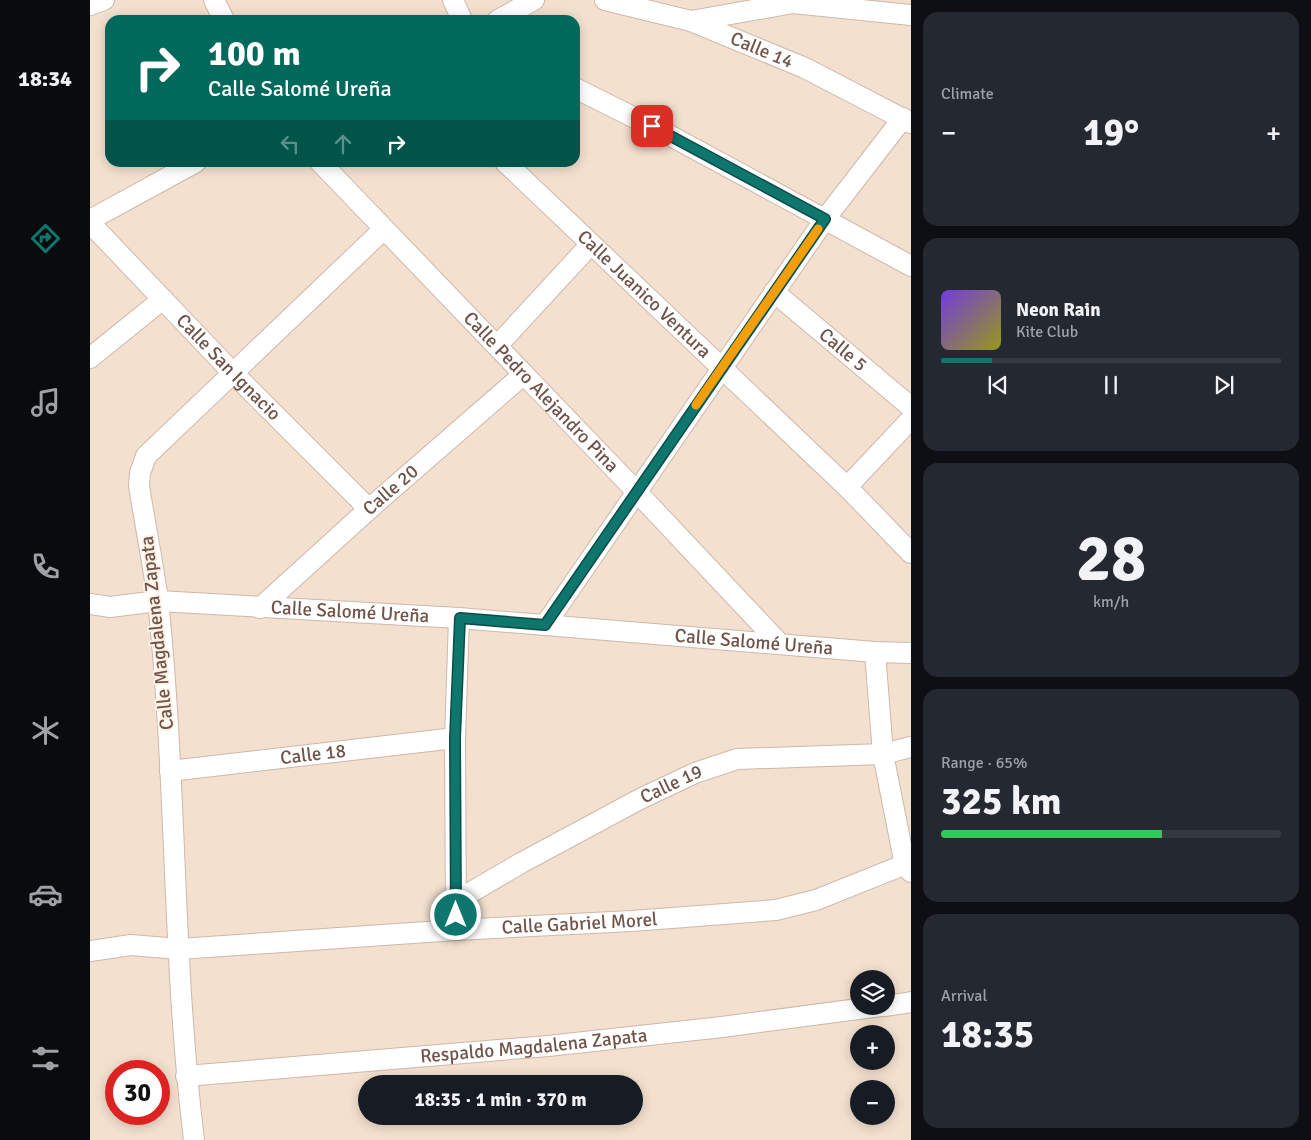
<!DOCTYPE html>
<html lang="en">
<head>
<meta charset="utf-8">
<style>
  :root { --surface:#171b24; --page:#242831; --text:#f1f3f6; --muted:#9ea1a6; --line:#363941; --accent:#0f766e }
  body { margin:0; font-family:Signika,sans-serif; background:var(--page); color:var(--text); height:100vh; display:flex; flex-direction:column; font-size:19px; white-space:nowrap }
  * { box-sizing:border-box; margin:0 }
  p { font-size:16px; color:var(--muted) }
  .icon { flex:none; width:28px; height:28px; fill:none; stroke:currentColor; stroke-width:2; stroke-linecap:round; stroke-linejoin:round }
  .map { position:relative; flex:1; overflow:hidden }
  .drawer { display:flex; flex-direction:column; gap:12px; padding:12px; background:#0d0f14; width:400px }
  .drawer>* { flex:none }
  .banner { position:absolute; left:15px; top:15px; width:475px; height:152px; border-radius:15px; box-shadow:0 2px 12px #0003; background:#00695c; color:#fff; overflow:hidden }
  .tools { position:absolute; left:760px; top:970px; display:grid; gap:10px }
  .tools a { display:grid; place-items:center; width:45px; height:45px; border-radius:50%; background:var(--surface); box-shadow:0 2px 12px #0003; font-size:25px }
  .speed { position:absolute; left:15px; top:1060px; display:flex; gap:10px; font-size:25px; font-weight:700; text-align:center }
  .speed>* { display:grid; place-content:center; width:65px; height:65px; border-radius:50%; background:var(--surface); box-shadow:0 2px 12px #0003; line-height:1 }
  .speed .limit { border:8px solid #d22; background:#fff; color:#111 }
  .pin { position:absolute; display:grid; place-items:center; width:42px; height:42px; color:#fff; margin:-21px; border-radius:10px; box-shadow:0 2px 8px #0006 }
  .me { position:absolute; width:55px; margin:-28px; rotate:0deg; stroke-linejoin:round; filter:drop-shadow(0 0 4px #0008) }
  .turn { display:flex; align-items:center; gap:18px; height:105px; padding:0 20px; font-size:22px }
  .turn .icon { width:65px; height:65px; stroke-width:2.5 }
  .turn b { display:block; font-size:35px; line-height:42px }
  .lanes { display:flex; align-items:center; height:48px; padding:0 20px; background:#0003; justify-content:center; gap:25px; direction:ltr }
  .lanes .off { opacity:.35 }
  .big { font-size:38px; font-weight:700; line-height:1.1 }
  .drawer .tile { flex:1; display:flex; flex-direction:column; justify-content:center; gap:8px; min-width:0; padding:0 18px; border-radius:15px; background:var(--page) }
  .drawer .dial { align-items:center; gap:0 }
  .dial b { font-size:65px; line-height:1 }
  .song { display:flex; align-items:center; gap:15px }
  .cover { width:60px; height:60px; border-radius:8px; background:linear-gradient(135deg,hsl(260 70% 55%),hsl(60 70% 35%)) }
  .played { height:5px; border-radius:2px; background:linear-gradient(90deg,var(--accent) 15%,var(--line) 15%) }
  .keys { display:flex; justify-content:space-around; direction:ltr }
  .heat { display:flex; justify-content:space-between; align-items:center; font-size:28px; direction:ltr }
  .charge { height:8px; border-radius:4px; background:linear-gradient(90deg,#34c759 65%,var(--line) 0) }
  .trip { position:absolute; left:268px; top:1075px; width:285px; height:50px; border-radius:25px; background:var(--surface); box-shadow:0 2px 12px #0003; font-weight:700; line-height:50px; text-align:center }
  main { display:flex; flex:1; min-height:0 }
  .dock { display:flex; flex-direction:column; width:90px; justify-content:space-around; align-items:center; background:#090b0e; color:var(--muted) }
  .dock .icon { width:35px; height:35px }
  .dock .active { color:var(--accent) }
  .dock b { font-size:22px; color:var(--text) }
  .map>svg:first-child { display:block }
</style>
</head>
<body>
<main>
<nav class="dock">
<b>18:34</b>
<svg class="icon active" aria-label="directions" viewBox="0 0 24 24"><path d="M12 3l9 9-9 9-9-9zM9 14v-3h6M13 9l2 2-2 2"/></svg>
<svg class="icon" aria-label="music" viewBox="0 0 24 24"><path d="M9 18V5l10-2v13"/><circle cx="6" cy="18" r="3"/><circle cx="16" cy="16" r="3"/></svg>
<svg class="icon" aria-label="phone" viewBox="0 0 24 24"><path d="M5 4h4l2 5-3 2q2 4 5 5l2-3 5 2v4C11 20 4 13 5 4z"/></svg>
<svg class="icon" aria-label="climate" viewBox="0 0 24 24"><path d="M12 3v18M4 7l16 10M4 17L20 7"/></svg>
<svg class="icon" aria-label="car" viewBox="0 0 24 24"><path d="M5 17H2v-5l4-1 3-4h7l3 4 3 1v5h-3M9 17h6M6 11h13"/><circle cx="7" cy="17" r="2"/><circle cx="17" cy="17" r="2"/></svg>
<svg class="icon" aria-label="filters" viewBox="0 0 24 24"><path d="M4 7h16M4 17h16"/><circle cx="9" cy="7" r="2"/><circle cx="15" cy="17" r="2"/></svg>
</nav>
<div class="map">
<svg width="821" height="1140" viewBox="0 0 821 1140">
  <rect width="100%" height="100%" fill="#fbefe1"/>
  <path fill="#f3e0cf" fill-rule="evenodd" d="M0 0H821V1140H0ZM20 20H485V162H20ZM769 979H796V1006H769ZM769 1034H796V1061H769ZM26 1071H69V1114H26ZM276 1084H544V1116H276ZM769 1089H796V1116H769Z"/>
  <g fill="none" stroke-linecap="round" stroke-linejoin="round">
    <g stroke="#ceb8ab" stroke-width="22">
      <g id="street">
        <path d="M124 0 134 20"/>
        <path d="M363 0 372 20"/>
        <path id="s1" d="M515 0 601 21 715 68 821 123"/>
        <path d="M0 5 14 0"/>
        <path d="M408 20 444 0"/>
        <path d="M601 21 703 3 821 15"/>
        <path d="M485 88 579 135 821 266"/>
        <path id="s2" d="M230 162 546 491 690 644"/>
        <path id="s3" d="M415 162 757 487 821 553"/>
        <path d="M0 220 106 162"/>
        <path id="s4" d="M0 223 143 373 279 509"/>
        <path id="s5" d="M684 292 821 407"/>
        <path d="M407 346 501 244"/>
        <path d="M0 358 73 299"/>
        <path d="M757 487 821 419"/>
        <path id="s6" d="M0 604 20 607 68 601 369 618 785 652 821 653"/>
        <path id="s7" d="M170 608 279 509 434 374"/>
        <path d="M455 625 735 219 813 118"/>
        <path d="M785 652 793 754 815 865 821 872"/>
        <path id="s8" d="M80 771 365 738"/>
        <path id="s9" d="M366 901 431 863 550 799 605 773 647 759 793 754 821 747"/>
        <path d="M366 930 365 738 369 618"/>
        <path id="s10" d="M0 951 41 945 89 949 366 930 542 921 686 910 726 900 821 862"/>
        <path d="M796 1006 821 1002"/>
        <path id="s11" d="M96 1076 458 1046 632 1027 791 1006"/>
        <path d="M104 1140C82 961 87 780 68 601 63 563 55 524 49 486L50 473 56 456 294 229"/>
      </g>
    </g>
    <use href="#street" stroke="#fff" stroke-width="20"/>
  </g>
  <g fill="none" stroke-linecap="round" stroke-linejoin="round">
    <g stroke="#0a4d48" stroke-width="12">
      <path id="route" d="M366 915 365 738 370 618 455 625 735 219 562 126"/>
    </g>
    <use href="#route" stroke="#0f766e" stroke-width="9"/>
    <path stroke="#f59e0b" stroke-width="9" d="M606 405 728 229"/>
  </g>
  <g text-anchor="middle" dominant-baseline="central" stroke-width="4" stroke-linejoin="round" paint-order="stroke">
    <g font-size="19" fill="#715449" stroke="#fff3e6">
      <text stroke="none"><textPath href="#s1" startOffset="165">Calle 14</textPath></text>
      <text stroke="none"><textPath href="#s3" startOffset="192">Calle Juanico Ventura</textPath></text>
      <text stroke="none"><textPath href="#s5" startOffset="90">Calle 5</textPath></text>
      <text stroke="none"><textPath href="#s4" startOffset="200">Calle San Ignacio</textPath></text>
      <text stroke="none"><textPath href="#s2" startOffset="319">Calle Pedro Alejandro Pina</textPath></text>
      <text stroke="none"><textPath href="#s7" startOffset="176">Calle 20</textPath></text>
      <text stroke="none"><textPath href="#s6" startOffset="261">Calle Salomé Ureña</textPath></text>
      <text transform="translate(67 633) rotate(-96)">Calle Magdalena Zapata</text>
      <text stroke="none"><textPath href="#s6" startOffset="666">Calle Salomé Ureña</textPath></text>
      <text stroke="none"><textPath href="#s8" startOffset="144">Calle 18</textPath></text>
      <text stroke="none"><textPath href="#s9" startOffset="245">Calle 19</textPath></text>
      <text stroke="none"><textPath href="#s10" startOffset="491">Calle Gabriel Morel</textPath></text>
      <text stroke="none"><textPath href="#s11" startOffset="349">Respaldo Magdalena Zapata</textPath></text>
    </g>
  </g>
</svg>
<div class="tools">
<a><svg class="icon" aria-label="layers" viewBox="0 0 24 24"><path d="M12 4l9 5-9 5-9-5zM3 14l9 5 9-5"/></svg></a>
<a>+</a>
<a>−</a>
</div>
<div class="speed"><div class="limit">30</div></div>
<div class="pin" style="left:562px;top:126px;background:#d93025"><svg class="icon" aria-label="arrive" viewBox="0 0 24 24"><path d="M6 21V4h12l-3 4 3 4H6"/></svg></div>
<svg class="me" style="left:366px;top:915px" viewBox="-20 -20 40 40"><circle r="17" fill="#0f766e" stroke="#fff" stroke-width="3"/><path d="M0-11L8 9 0 5-8 9z" fill="#fff"/></svg>
<div class="trip">18:35 · 1 min · 370 m</div>
<div class="banner">
<div class="turn"><svg class="icon" aria-label="right" viewBox="0 0 24 24"><path d="M7 20v-9h11M14 6l5 5-5 5"/></svg><div><b>100 m</b>Calle Salomé Ureña</div></div>
<div class="lanes"><svg class="icon off" aria-label="left" viewBox="0 0 24 24"><path d="M17 20v-9H6M10 6l-5 5 5 5"/></svg><svg class="icon off" aria-label="ahead" viewBox="0 0 24 24"><path d="M12 20V5M6 11l6-6 6 6"/></svg><svg class="icon" aria-label="right" viewBox="0 0 24 24"><path d="M7 20v-9h11M14 6l5 5-5 5"/></svg></div>
</div>
</div>
<section class="drawer">
<div class="tile"><p>Climate</p>
<div class="heat"><a>−</a><b class="big">19°</b><a>+</a></div>
</div>
<div class="tile">
<div class="song"><i class="cover"></i><div><b>Neon Rain</b><p>Kite Club</p></div></div>
<div class="played"></div>
<div class="keys"><svg class="icon" aria-label="previous" viewBox="0 0 24 24"><path d="M18 5L8 12l10 7zM5 5v14"/></svg><svg class="icon" aria-label="pause" viewBox="0 0 24 24"><path d="M8 5v14M16 5v14"/></svg><svg class="icon" aria-label="next" viewBox="0 0 24 24"><path d="M6 5l10 7-10 7zM19 5v14"/></svg></div>
</div>
<div class="tile dial"><b>28</b><p>km/h</p></div>
<div class="tile"><p>Range · 65%</p><b class="big">325 km</b><div class="charge"></div></div>
<div class="tile"><p>Arrival</p><b class="big">18:35</b></div>
</section>
</main>
</body>
</html>
